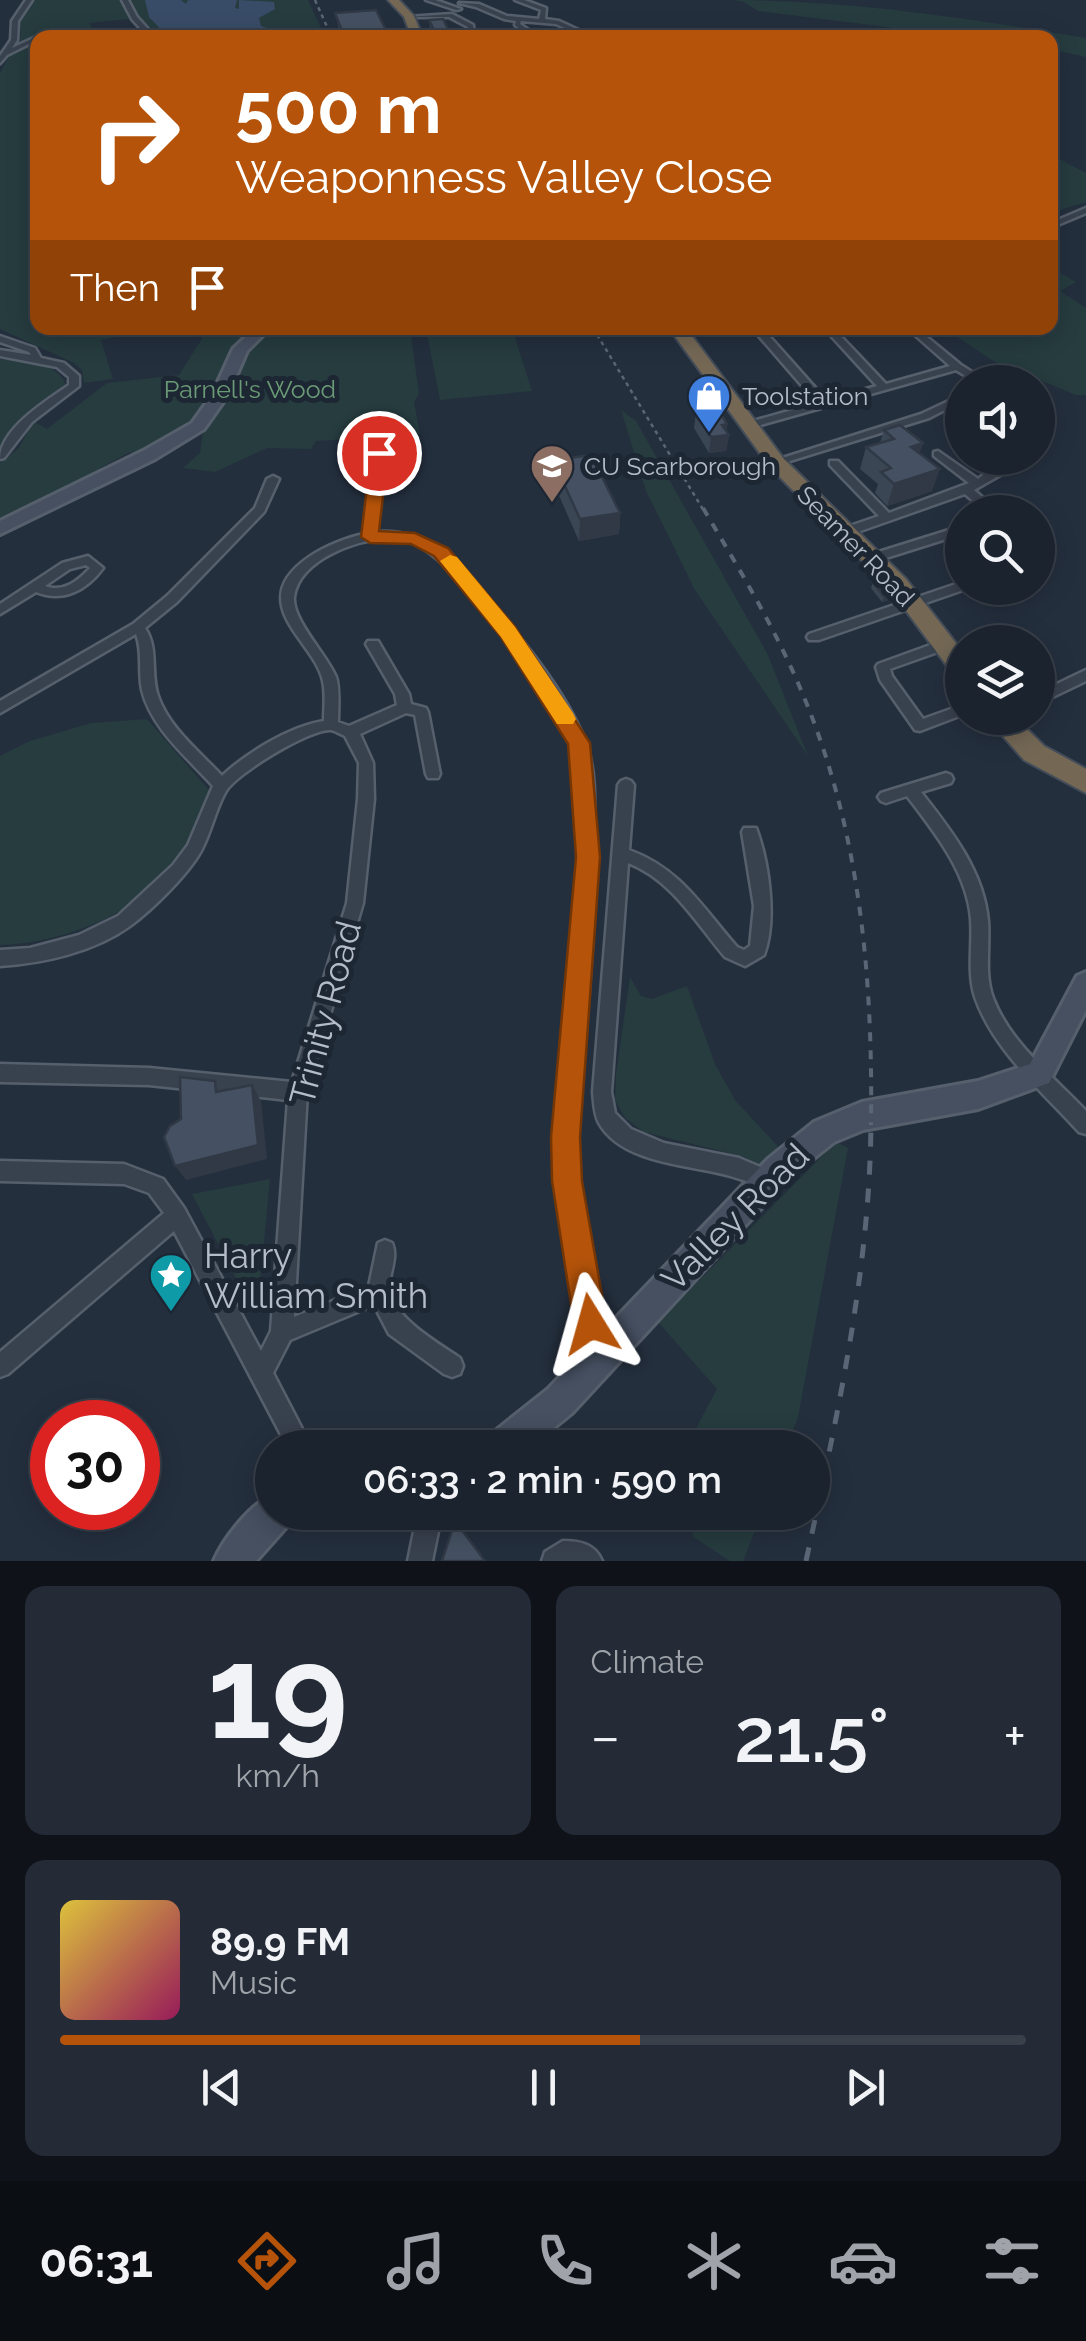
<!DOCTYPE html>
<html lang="en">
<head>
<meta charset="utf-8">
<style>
  :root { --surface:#1b232e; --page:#242b36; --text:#f1f3f6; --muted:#a0a4aa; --line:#39404a; --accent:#b45309 }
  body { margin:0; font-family:Raleway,sans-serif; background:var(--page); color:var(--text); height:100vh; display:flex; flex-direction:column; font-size:38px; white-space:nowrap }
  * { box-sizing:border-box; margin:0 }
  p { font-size:32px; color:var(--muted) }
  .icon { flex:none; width:55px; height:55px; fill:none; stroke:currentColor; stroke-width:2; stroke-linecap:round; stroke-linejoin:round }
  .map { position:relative; height:1561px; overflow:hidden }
  .details { display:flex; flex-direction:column; gap:25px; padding:25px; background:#0f1319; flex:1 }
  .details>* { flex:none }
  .guide { position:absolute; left:30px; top:30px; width:1028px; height:305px; border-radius:20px; box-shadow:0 5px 25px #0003,0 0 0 2px var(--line); background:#b45309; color:#fff; overflow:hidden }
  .controls { position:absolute; left:945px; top:365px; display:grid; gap:20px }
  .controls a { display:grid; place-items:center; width:110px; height:110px; border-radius:50%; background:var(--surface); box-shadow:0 5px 25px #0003,0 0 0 2px var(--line); font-size:50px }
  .speed { position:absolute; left:30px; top:1400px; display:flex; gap:20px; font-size:50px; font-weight:700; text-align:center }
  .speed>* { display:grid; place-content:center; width:130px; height:130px; border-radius:50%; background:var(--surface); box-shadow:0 5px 25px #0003,0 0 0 2px var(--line); line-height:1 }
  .speed .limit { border:15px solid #d22; background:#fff; color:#111 }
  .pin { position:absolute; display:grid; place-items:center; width:85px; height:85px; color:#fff; margin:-42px; border:5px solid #fff; border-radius:50%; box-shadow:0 2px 10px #0007 }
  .me { position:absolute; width:110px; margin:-55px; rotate:352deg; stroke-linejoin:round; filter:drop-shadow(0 0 8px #0008) }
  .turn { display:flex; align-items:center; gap:35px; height:210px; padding:0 40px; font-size:45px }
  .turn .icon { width:130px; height:130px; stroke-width:2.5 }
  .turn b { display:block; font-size:70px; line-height:85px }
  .then { display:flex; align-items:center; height:95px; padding:0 40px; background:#0003; gap:20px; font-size:38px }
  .big { font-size:75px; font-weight:600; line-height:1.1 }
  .details .tile { flex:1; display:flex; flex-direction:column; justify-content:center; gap:15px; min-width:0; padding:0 35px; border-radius:20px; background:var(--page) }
  .details .dial { align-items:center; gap:0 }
  .dial b { font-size:130px; line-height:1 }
  .song { display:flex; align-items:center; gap:30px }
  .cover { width:120px; height:120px; border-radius:15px; background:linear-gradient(135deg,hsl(50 70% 55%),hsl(330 70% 35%)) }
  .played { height:10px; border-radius:5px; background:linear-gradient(90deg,var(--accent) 60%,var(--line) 60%) }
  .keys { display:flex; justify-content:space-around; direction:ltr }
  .heat { display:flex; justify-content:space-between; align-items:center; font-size:55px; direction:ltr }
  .details .tiles { flex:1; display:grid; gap:25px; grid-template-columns:1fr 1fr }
  .tile:last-child { grid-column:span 2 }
  .trip { position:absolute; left:255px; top:1430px; width:575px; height:100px; border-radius:50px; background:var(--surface); box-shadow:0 5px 25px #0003,0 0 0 2px var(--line); font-weight:600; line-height:100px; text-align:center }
  .tab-bar { display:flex; height:160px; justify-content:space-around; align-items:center; background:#0b0e12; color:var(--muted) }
  .tab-bar .icon { width:70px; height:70px }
  .tab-bar .on { color:var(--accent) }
  .tab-bar b { font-size:45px; color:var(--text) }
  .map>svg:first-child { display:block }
</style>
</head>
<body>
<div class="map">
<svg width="1086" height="1561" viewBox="0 0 1086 1561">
  <rect width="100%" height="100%" fill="#242f3e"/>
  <path fill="#263c3f" d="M32 0H121L129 19 89 23 98 37 38 38V328H258L268 332 272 328H410L419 394 414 402 420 434 316 441 311 449 267 448 215 472 183 468 200 453 203 431 186 442 174 433 137 456 130 452 100 468 103 471 0 525V463L19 448 33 421 47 429 107 383 179 375 203 337 150 330 101 340 113 379 84 383 82 370 74 363 0 329V73L21 35 18 21Z
    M131 0H308L325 37H154L136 19Z
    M731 0C851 0 968 18 1086 38V57L1050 49V38L966 37 758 11 742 1Z
    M1050 154 1086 173V202L1050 213Z
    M1050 267 1076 282 1060 291 1086 308V395H1076L995 362 944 328H1050Z
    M512 328 532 391 440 400 426 329Z
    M0 359C21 362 60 361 66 386L22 419 0 448Z
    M621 410 636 421 767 653 808 756 695 590 646 491Z
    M147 719 209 790C203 809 199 832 188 849 149 909 69 943 0 945V756L30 741 91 723Z
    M630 977 641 996 652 999 687 986 715 1064 735 1100 782 1151 761 1167 745 1157 644 1132 625 1118 615 1100 616 1075Z
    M836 1142 848 1148 798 1417 787 1447H686L717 1389 658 1322Z
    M270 1179 258 1305H250L192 1194Z
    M700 1513H762L743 1561H730L692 1536Z"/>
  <path fill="#394c67" d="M145 0H181L186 4 188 0H237L235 8 239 9V0L274 2 275 9 259 18 261 26 279 32 284 37H255L252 32 247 34 250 37H168L149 17Z"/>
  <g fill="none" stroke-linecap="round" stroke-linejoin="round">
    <g stroke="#565f6c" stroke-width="5">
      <path id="street" d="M26 0H32L18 21 17 40 12 48 36 37 41 38 7 55 0 63V56L11 40 12 21Z
        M122 0H128L137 17 156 38H149L132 19Z
        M426 0H435L461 9 456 10Z
        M515 0H524L546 8 545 19 559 21 596 38H587L556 24 521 21 520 24 540 38H532L515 25 516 21 504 19 476 7 459 3 479 4 507 16 539 19 541 10Z
        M452 14 473 25 474 38H468V27L449 17H407Z
        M1086 208V213L1060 224 1053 222Z
        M695 328H713L681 336 676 333Z
        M752 328H762L826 400 877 386 824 328H833L886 384 950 366 907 328H916L961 365 988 382H976L956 370 750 428 746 427V423L817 403Z
        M0 336 35 348 41 358 64 363 79 376V386L32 422 4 458 0 459C0 429 46 401 69 385V377L57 367 0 356V350L31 355 29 352 0 342Z
        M953 399 962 401 929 418 780 464H772L770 462 921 414Z
        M379 450 385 453 377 532C432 529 461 563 493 604 525 643 573 701 588 750 596 776 594 805 594 832 596 901 591 969 585 1037 582 1072 575 1108 576 1143 577 1215 595 1288 607 1360L604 1368 596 1371 588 1368 585 1360C579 1320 573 1280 566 1240 561 1205 554 1171 557 1135 559 1102 564 1070 567 1037 574 969 579 901 579 833 578 806 581 776 573 750 559 700 461 563 413 543 389 533 355 542 333 553 315 562 297 576 294 597 292 620 327 655 336 677 340 689 338 708 338 722L349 726 397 705 395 694 366 644 368 641H378L409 694 411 704 426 708 428 712 440 774 438 778H428L426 774 415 715 406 713 360 734 373 763 374 799 363 903 307 1092 294 1317 369 1286 378 1243 385 1240 392 1243C399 1259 387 1275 390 1291 395 1319 438 1343 460 1358L463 1366 460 1374 452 1377 444 1374 389 1334 374 1305 290 1340 273 1373 312 1448H288L174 1231 8 1374 0 1377V1352L164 1213 149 1193 124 1184 0 1181V1161L124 1164 163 1179 184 1208 261 1351 271 1331 288 1100 149 1085 0 1082V1064L149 1068 292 1082 347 903 358 799 359 763 345 736C340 734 336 731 331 730 311 728 237 773 226 791 216 808 212 829 203 847 192 871 152 910 130 926 94 952 44 963 0 966V950L30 948 79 935 118 916 173 865 188 845 213 786C188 758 151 728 142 690 138 671 143 652 136 634L0 713V701L133 624 167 596 255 508 267 479 273 476 279 479 264 512 177 602 145 628C159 649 150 673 158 696 169 728 200 752 222 776 246 753 291 726 324 721 324 708 326 694 323 681 318 656 287 631 282 606 273 566 335 540 364 534L373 453Z
        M938 451 978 479 1005 458H1016L1002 474 974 490 999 512H986L965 494 849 535H841V529L879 516 830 465V461H838L889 513 969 483 934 456V452Z
        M962 526V534L873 562 867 558 869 555Z
        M88 556 103 568C87 590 63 603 36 592L0 614V604L62 563ZM86 565 90 568C78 581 63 593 45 586L70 569Z
        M962 582V588L966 589 819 640H809L807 637 809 634Z
        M944 640 951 645 949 648 890 669 892 676 923 719 962 705V715L920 731 915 730 880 680 876 667 878 664Z
        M1086 670V681L1038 704V693Z
        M946 773 951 775 953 779 951 783 921 792C951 830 984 872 988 921 990 947 984 974 993 998 1010 1043 1054 1077 1086 1111V1134L1079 1132C1042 1091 994 1051 975 997 967 972 973 945 971 919 967 872 935 833 907 796L886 803 881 801 878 797 881 793Z
        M626 779 631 781 634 785 629 850C681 869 702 907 737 947L744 950 750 946 754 906 742 832 744 828H756C769 862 777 921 764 955L745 966 725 957C696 923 672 880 628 863L611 1092 615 1113 631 1129 664 1143 739 1158 776 1174 779 1181 776 1188 769 1191C759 1187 750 1182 740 1179 699 1164 624 1167 599 1123 594 1114 594 1101 593 1092L618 785 621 781Z
        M418 1512H442L432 1561H408Z
        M563 1541C580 1541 595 1544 602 1561H542L545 1552Z"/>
    </g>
    <g stroke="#565f6c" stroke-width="6">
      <path id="secondary" d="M255 328H270L247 351 228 395 204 429 155 459 0 534V521L143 451 192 423 212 395 233 349Z
        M1086 972V1010L1049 1083 978 1109 863 1130 834 1142 788 1179 572 1413 529 1448H484L489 1436 548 1389 768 1159 814 1122 862 1102 978 1081 1030 1064 1077 976Z
        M272 1495V1512H293L288 1525 256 1561H214C223 1539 250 1505 272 1495Z"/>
    </g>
    <g stroke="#434c59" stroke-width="4">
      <path id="highway" d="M388 0H399L414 16 423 38H412L404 17Z
        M669 328H686L783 458 906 579 962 651V677L953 674 890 589 769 466Z
        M987 718H1016L1044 746 1086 769V793L1024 760Z"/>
    </g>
    <use href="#street" fill="#38414e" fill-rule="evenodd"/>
    <use href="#secondary" fill="#465061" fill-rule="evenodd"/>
    <use href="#highway" fill="#746855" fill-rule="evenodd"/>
    <path stroke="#5a6575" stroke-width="2.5" stroke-dasharray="4 4" stroke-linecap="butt" d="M315 0 332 38
      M593 328 704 511"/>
    <path stroke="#5a6575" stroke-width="4" stroke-dasharray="9 9" stroke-linecap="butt" d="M703 508C738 567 774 626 801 690 860 828 873 976 871 1125"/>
    <path stroke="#5a6575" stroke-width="5" stroke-dasharray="14 14" stroke-linecap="butt" d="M806 1561C837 1417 870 1270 871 1122"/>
  </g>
  <path fill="#3b4654" d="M335 13 390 38H341Z
    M429 20 448 29 449 38H431Z
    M696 412 727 424 726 431 729 435 726 451 709 453 694 428Z
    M884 430 923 443 919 453 932 491 887 506 875 493 878 484 860 469 866 447 880 443Z
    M553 460 620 513 619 534 579 541 553 482Z
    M873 582 892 599 882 602 871 588Z"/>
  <path fill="#303945" d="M448 29 449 38H435L434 30Z
    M352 30 353 38H342V31Z
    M727 424 726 435H729L726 451 709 453 711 437 722 425Z
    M923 443 916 465 911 447Z
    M940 469 932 491 887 506 894 484Z
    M620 513 619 534 579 541 580 519Z
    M894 593 892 599 882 602 884 597Z
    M252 1085 261 1101 267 1159 186 1180 175 1166Z"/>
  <path fill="#455162" stroke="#303945" stroke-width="2.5" d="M376 10 390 38H359L352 30 342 31 335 13Z
    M443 19 448 29 434 30 429 20Z
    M718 409 727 424 722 425 729 435 711 437 696 412Z
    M900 425 923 443 911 447 940 469 894 484 881 472 891 468 866 447 894 439 884 430Z
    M591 455 620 513 580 519 553 460Z
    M883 580 894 593 884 597 873 582Z
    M180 1077 215 1081 216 1092 252 1085 258 1145 175 1166 164 1137 170 1126 181 1119Z
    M455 1521 485 1561H442Z"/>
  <path fill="#b45309" stroke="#753606" stroke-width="2.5" d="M379 448 388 453 379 531 415 533 448 548 515 627 590 743 600 857 580 1137 582 1181 607 1324 602 1335 591 1340 579 1335 574 1324 552 1181 551 1137 576 857 568 744 501 637 434 556 411 544 370 543 361 537 371 453Z"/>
  <path fill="#f59e0b" d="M450 555 457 557 515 627 573 713 576 719 573 724H557L501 637 440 561Z"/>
  <defs>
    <g id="shop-pin" transform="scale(2.25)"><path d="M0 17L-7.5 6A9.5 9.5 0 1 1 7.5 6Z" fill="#3f7fe0" stroke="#1d2633"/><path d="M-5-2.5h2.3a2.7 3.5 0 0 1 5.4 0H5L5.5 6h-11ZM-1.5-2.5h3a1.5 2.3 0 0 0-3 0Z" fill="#fff"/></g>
    <g id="university-pin" transform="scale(2.25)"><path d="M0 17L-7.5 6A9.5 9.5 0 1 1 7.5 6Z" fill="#8d6e63" stroke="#1d2633"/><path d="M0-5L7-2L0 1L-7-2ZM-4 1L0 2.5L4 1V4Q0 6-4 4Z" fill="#fff"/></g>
    <g id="sight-pin" transform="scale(2.25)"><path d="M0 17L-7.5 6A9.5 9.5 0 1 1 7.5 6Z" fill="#0f9aa8" stroke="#1d2633"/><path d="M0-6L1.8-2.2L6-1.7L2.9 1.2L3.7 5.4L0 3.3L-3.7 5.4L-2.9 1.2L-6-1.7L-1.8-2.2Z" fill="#fff"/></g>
  </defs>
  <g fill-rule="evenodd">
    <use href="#shop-pin" x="709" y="396"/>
    <use href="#university-pin" x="552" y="466"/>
    <use href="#sight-pin" x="171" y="1275"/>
  </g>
  <g text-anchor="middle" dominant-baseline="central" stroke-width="10" stroke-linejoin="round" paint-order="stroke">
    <g font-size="25" fill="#6b9a76" stroke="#1d2633">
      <text x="250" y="389">Parnell's Wood</text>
    </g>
    <g font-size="25" fill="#b4bcc9" stroke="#1d2633" text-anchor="start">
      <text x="742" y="396">Toolstation</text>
      <text x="584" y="466">CU Scarborough</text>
    </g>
    <g font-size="25" fill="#b4bcc9" stroke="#1d2633">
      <text transform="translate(856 546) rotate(46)">Seamer Road</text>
    </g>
    <g font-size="35" fill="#b4bcc9" stroke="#1d2633">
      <text transform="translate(325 1013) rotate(-75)">Trinity Road</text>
      <text transform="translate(735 1217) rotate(-45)">Valley Road</text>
    </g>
    <g font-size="35" fill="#b4bcc9" stroke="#1d2633" text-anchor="start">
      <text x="204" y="1255">Harry<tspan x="204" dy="40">William Smith</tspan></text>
    </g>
  </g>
</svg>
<div class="controls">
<a><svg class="icon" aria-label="sound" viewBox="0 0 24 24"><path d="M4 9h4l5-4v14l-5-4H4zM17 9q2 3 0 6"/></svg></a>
<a><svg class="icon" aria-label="search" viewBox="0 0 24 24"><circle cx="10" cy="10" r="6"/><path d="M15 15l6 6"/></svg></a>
<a><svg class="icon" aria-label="layers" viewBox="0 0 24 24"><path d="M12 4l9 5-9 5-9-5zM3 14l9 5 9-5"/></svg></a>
</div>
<div class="speed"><div class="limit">30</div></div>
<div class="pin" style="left:379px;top:453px;background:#d93025"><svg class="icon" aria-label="arrive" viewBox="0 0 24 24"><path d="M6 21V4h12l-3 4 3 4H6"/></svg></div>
<svg class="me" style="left:591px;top:1324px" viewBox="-20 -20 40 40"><path d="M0-17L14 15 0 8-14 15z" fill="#b45309" stroke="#fff" stroke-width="4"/></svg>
<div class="trip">06:33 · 2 min · 590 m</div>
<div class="guide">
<div class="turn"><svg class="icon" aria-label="right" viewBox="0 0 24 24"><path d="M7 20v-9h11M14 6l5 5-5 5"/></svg><div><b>500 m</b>Weaponness Valley Close</div></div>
<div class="then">Then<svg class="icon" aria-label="arrive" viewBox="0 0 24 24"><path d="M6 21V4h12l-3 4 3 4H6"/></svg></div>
</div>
</div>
<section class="details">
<div class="tiles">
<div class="tile dial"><b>19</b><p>km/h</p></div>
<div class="tile"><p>Climate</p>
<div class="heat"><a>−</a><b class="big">21.5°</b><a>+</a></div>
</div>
<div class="tile">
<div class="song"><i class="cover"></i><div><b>89.9 FM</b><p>Music</p></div></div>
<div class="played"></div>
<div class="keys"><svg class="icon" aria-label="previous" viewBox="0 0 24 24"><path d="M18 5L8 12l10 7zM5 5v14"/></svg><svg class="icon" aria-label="pause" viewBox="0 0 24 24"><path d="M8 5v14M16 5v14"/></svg><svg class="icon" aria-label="next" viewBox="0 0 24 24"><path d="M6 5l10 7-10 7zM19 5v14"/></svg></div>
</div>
</div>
</section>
<nav class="tab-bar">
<b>06:31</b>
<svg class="icon on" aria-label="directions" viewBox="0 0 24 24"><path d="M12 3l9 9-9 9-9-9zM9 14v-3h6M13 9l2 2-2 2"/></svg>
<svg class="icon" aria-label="music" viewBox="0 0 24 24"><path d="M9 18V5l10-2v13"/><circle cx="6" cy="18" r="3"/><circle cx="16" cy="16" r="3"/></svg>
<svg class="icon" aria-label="phone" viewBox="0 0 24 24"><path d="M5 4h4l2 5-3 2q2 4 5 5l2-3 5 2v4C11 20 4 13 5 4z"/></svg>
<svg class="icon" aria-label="climate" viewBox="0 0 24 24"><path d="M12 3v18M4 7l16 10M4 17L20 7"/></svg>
<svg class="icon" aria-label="car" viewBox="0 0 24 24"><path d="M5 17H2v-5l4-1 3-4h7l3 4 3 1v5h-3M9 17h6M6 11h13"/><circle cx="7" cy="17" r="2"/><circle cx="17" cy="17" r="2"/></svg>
<svg class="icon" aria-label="filters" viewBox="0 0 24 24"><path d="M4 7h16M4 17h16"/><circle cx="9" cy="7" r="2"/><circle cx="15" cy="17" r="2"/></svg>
</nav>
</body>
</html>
